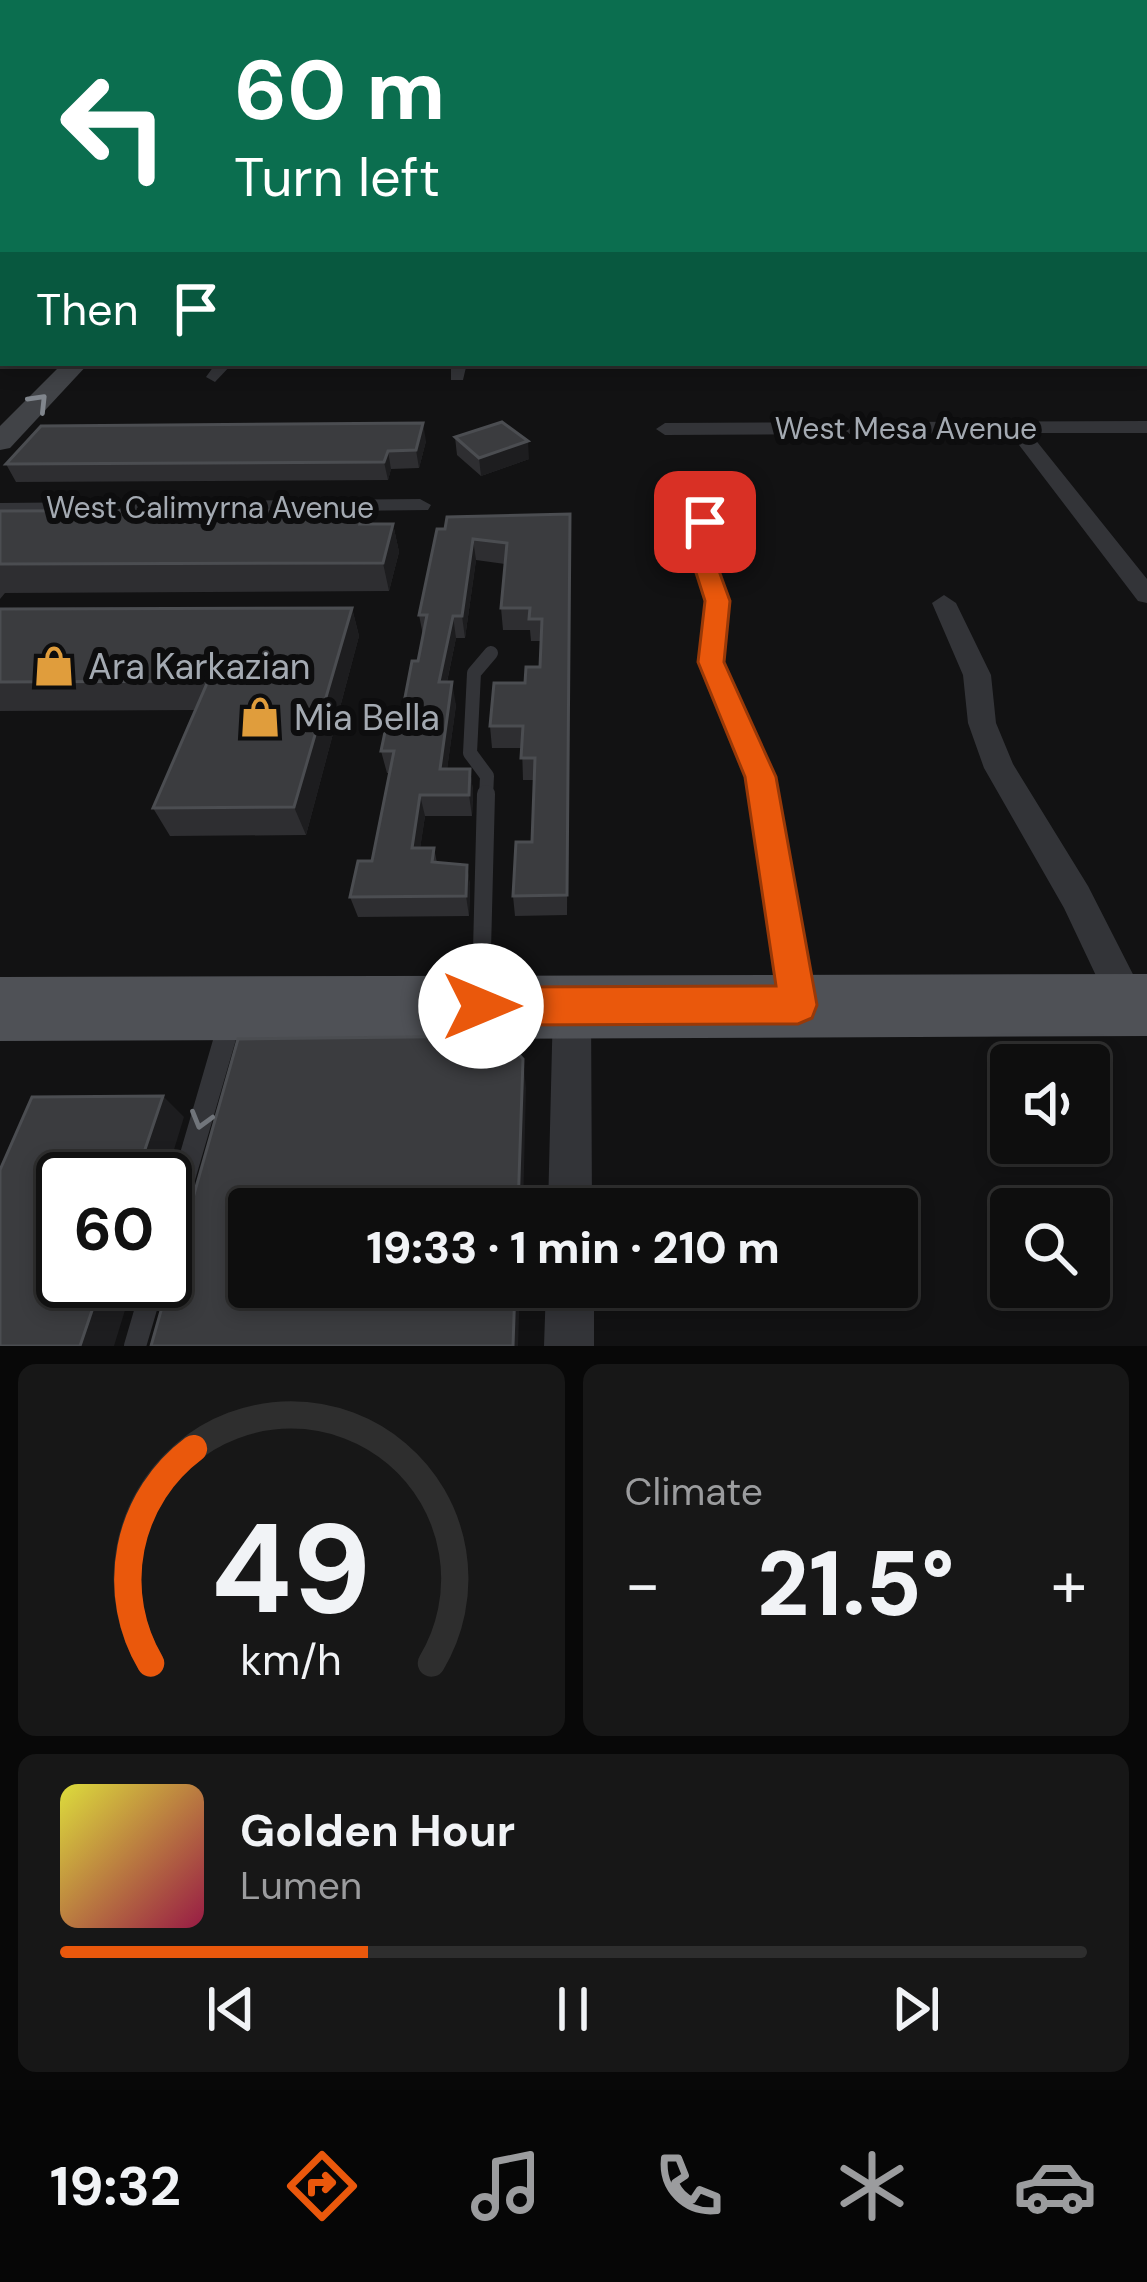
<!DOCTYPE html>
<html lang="en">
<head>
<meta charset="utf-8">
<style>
  :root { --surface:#0e0e0e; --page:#171717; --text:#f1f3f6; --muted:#9b9c9e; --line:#2e2e2e; --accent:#ea580c }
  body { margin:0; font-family:"DM Sans",sans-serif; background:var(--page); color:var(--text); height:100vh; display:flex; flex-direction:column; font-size:45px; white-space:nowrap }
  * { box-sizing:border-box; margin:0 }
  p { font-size:39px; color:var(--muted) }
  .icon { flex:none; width:66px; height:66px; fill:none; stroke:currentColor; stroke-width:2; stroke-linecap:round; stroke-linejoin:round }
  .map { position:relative; height:1346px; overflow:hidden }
  .sheet { display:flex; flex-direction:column; gap:18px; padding:18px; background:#080808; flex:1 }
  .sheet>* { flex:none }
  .guide { position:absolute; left:0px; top:0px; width:1149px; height:366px; box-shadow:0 6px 18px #0003,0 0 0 3px var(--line); background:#0b6e4f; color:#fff; overflow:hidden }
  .buttons { position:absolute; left:990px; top:1044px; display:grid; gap:24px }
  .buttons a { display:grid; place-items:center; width:120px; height:120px; border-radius:12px; background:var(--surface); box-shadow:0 6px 18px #0003,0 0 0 3px var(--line); font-size:60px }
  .speed { position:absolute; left:36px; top:1152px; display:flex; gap:24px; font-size:60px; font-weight:700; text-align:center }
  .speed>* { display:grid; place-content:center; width:156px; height:156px; border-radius:50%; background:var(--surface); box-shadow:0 6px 18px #0003,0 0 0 3px var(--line); line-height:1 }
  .speed .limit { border:6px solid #111; border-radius:18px; background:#fff; color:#111 }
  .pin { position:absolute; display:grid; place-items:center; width:102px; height:102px; color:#fff; margin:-51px; border-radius:24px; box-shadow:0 6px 18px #0006 }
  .me { position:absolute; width:132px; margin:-66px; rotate:90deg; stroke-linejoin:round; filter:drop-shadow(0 0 9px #0008) }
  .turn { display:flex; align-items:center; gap:42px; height:252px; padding:0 36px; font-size:54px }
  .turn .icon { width:156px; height:156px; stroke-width:2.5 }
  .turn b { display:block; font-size:84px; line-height:102px }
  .then { display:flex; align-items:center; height:114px; padding:0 36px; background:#0003; gap:24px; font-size:45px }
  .big { font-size:90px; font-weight:800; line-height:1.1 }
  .sheet .tile { flex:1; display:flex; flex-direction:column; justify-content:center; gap:18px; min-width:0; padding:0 42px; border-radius:18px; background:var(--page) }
  .sheet .dial { align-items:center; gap:0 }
  .dial svg { height:312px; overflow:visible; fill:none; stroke:var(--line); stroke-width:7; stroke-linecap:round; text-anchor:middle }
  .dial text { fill:var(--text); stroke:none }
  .song { display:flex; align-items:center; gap:36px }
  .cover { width:144px; height:144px; border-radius:18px; background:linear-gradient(135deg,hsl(60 70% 55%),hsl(340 70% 35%)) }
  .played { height:12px; border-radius:6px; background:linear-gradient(90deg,var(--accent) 30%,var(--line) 30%) }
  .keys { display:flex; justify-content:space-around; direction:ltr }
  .heat { display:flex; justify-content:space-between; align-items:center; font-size:66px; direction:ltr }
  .sheet .tiles { flex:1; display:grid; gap:18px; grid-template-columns:1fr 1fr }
  .tile:last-child { grid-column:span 2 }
  .trip { position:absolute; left:228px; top:1188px; width:690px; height:120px; border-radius:12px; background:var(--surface); box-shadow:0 6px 18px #0003,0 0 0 3px var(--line); font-weight:800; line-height:120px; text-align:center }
  .tabs { display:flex; height:192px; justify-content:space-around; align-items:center; background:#060606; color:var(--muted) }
  .tabs .icon { width:84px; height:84px }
  .tabs .selected { color:var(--accent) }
  .tabs b { font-size:54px; color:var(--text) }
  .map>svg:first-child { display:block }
</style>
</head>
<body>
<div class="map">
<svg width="1147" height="1346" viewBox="0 0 1147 1346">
  <rect width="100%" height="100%" fill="#121213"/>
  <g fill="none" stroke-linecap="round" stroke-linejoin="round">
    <path stroke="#333438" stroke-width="14" d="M486 797 487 776 470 753 474 673 491 653"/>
    <path stroke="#333438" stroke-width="18" d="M481 989 486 794
      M224 1041 229 1024"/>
    <path stroke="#333438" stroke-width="22" d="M165 1244 225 1038
      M135 1346 154 1281"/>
    <path fill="#333438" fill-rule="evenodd" d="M0 186H3V192H0Z
      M1146 197H1147V203H1146Z
      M1146 270H1147V278H1146Z
      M1146 326 1147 327V337L1146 336Z
      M0 345H3V355H0Z
      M216 363H233L215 382 206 377Z
      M451 363H467L463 380H451Z
      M1147 421V433H1030L1147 579V603L1138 601 1010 433 665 435 656 429 665 423Z
      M420 499 431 505 428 510 0 515V503Z
      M705 515 716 522 714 558 729 601 724 662 775 777 817 1005 811 1018 798 1024 785 1018 779 1005 745 777 698 662 705 601 690 558 694 522Z
      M944 595 956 603 991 675 996 723 1013 764 1088 886 1142 992 1147 1003 1142 1018 1129 1024 1116 1018 1064 908 984 768 968 723 963 675 932 603Z
      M572 987 585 993 591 1006 592 1209H548L553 1006 559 993Z
      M546 1287H594V1346H544Z"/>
    <path fill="#414347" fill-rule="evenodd" d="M63 363H89L10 448 0 450V426Z"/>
    <path fill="#4f5156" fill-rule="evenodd" d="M1147 974V1036L0 1041V977Z"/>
  </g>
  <path fill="#2e2e31" d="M455 437 529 459 481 476 457 455Z
    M426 441 419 468 391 469 388 480 16 482 6 464Z
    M0 511 393 524 399 552 389 591 5 593 0 599Z
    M570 514 567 915 515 916 513 896 532 842 534 780H523L522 748H492L490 726 540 667 541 641H531L530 630H503L501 608 505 564 476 560 465 638H456L447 682 456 705 447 769H470L473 791 472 816H425L420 848H434L437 863 467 865 470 886 469 916 358 917 350 897 372 861 390 773H387L381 751 402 713 418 661 423 635 419 615 437 529Z
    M352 608 359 636 306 835 170 836 153 808 196 710 0 711V609Z"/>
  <path fill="#1d1d1f" d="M423 423 426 441 419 468 416 450Z
    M528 441 529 459 481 476 479 458Z
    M388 451 391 469 388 480 384 462Z
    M393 524 399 552 389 591 383 563Z
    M473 539 476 560 465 638 462 616Z
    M352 608 359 636 306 835 294 807Z
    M453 616 456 638 442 705 439 682Z
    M452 682 456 705 444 791 440 769Z
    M470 769 473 791 472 816 469 795Z
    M420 795 425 816 417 869 412 848Z
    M467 865 470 886 469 916 466 896Z
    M523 1059 526 1088 523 1209H518Z
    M163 1096 184 1117 165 1179H135Z
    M102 1281H134L114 1346H80Z
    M515 1287H520L518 1346H513Z"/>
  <path fill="#3b3c3f" stroke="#4b4d51" stroke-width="3" d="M0 225H3V305H0Z
    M502 422 528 441 479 458 455 437Z
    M423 423 416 450 388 451 384 462 6 464 41 426Z
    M365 510 360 524H393L383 563 0 564V511Z
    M570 514 567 895 513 896 516 842H532L535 758H521L523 726H490L494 683H525L526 667H540L542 619H529L530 608H501L507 543 473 539 462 616H453L439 682H452L440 769H470L469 795H420L412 848H434L432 862 467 865 466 896 350 897 358 861H372L394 751H381L389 713H402L412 661H418L427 615H419L437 529H445L447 517Z
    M352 608 294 807 153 808 208 681 0 682V609Z
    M502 1036 523 1059 518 1209H249V1287H515L513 1346H151L238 1039Z
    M163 1096 135 1179H63V1281H102L80 1346H0V1170L32 1097Z"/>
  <defs><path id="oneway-chevron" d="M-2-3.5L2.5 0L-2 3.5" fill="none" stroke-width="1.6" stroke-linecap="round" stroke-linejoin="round" transform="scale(3)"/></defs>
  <use stroke="#81868d" href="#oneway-chevron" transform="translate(39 402) rotate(-46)"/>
  <use stroke="#71757b" href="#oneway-chevron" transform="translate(201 1120) rotate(106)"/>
  <linearGradient id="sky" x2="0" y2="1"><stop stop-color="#0a0a0a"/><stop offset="0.45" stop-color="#333944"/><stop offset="1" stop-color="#333944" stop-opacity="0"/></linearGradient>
  <rect width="1147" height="341" fill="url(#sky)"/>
  <path fill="#ea580c" stroke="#983908" stroke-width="3" d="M705 515 716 522 714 557 730 601 724 662 776 777 817 1005 812 1018 798 1024 481 1025 467 1020 462 1006 467 993 481 987 776 986 745 777 698 662 705 601 691 557 694 522Z"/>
  <defs>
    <g id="shop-bare" transform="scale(3.24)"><path d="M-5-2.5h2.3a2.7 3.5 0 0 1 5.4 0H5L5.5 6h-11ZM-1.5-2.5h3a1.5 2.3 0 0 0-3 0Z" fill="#e09d3c" stroke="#0d0d0e" stroke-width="2.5" paint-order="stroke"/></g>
  </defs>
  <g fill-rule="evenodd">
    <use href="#shop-bare" x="54" y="666"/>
    <use href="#shop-bare" x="260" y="717"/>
  </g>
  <g text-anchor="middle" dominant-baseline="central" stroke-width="12" stroke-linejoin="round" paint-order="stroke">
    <g font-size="30" fill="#a4aab2" stroke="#0d0d0e">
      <text x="906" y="428">West Mesa Avenue</text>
      <text x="210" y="507">West Calimyrna Avenue</text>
    </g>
    <g font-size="36" fill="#a4aab2" stroke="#0d0d0e" text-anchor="start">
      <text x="88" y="666">Ara Karkazian</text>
      <text x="294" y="717">Mia Bella</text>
    </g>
  </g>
</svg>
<div class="buttons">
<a><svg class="icon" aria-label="sound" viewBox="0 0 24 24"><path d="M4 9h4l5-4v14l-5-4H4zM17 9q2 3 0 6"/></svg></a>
<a><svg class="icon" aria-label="search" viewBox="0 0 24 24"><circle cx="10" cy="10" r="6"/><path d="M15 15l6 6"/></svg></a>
</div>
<div class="speed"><div class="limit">60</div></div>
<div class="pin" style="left:705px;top:522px;background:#d93025"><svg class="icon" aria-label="arrive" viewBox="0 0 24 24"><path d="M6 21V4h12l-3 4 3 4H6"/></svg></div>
<svg class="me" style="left:481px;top:1006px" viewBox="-20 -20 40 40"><circle r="19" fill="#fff"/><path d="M0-13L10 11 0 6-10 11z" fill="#ea580c"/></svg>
<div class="trip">19:33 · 1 min · 210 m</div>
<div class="guide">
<div class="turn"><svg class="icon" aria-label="left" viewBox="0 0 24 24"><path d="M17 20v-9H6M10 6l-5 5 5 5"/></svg><div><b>60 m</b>Turn left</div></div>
<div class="then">Then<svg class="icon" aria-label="arrive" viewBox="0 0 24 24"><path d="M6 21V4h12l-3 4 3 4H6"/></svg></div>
</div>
</div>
<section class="sheet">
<div class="tiles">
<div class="tile dial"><svg viewBox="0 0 100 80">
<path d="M14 69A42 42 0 1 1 86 69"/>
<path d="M14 69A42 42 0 0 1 25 14" stroke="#ea580c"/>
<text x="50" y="56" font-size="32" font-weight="700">49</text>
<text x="50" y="72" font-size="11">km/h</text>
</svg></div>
<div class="tile"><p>Climate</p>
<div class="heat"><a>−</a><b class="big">21.5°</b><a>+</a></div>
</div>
<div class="tile">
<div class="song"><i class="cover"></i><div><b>Golden Hour</b><p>Lumen</p></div></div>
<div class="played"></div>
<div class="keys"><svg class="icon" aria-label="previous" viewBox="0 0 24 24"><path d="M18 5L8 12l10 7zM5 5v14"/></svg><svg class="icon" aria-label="pause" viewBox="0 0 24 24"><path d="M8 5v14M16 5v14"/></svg><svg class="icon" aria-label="next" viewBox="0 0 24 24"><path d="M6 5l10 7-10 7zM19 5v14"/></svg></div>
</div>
</div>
</section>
<nav class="tabs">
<b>19:32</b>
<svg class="icon selected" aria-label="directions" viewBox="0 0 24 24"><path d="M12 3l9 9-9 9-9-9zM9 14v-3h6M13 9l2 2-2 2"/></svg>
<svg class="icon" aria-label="music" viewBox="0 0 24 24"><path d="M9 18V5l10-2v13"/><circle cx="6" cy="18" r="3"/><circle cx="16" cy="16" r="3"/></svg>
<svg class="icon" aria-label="phone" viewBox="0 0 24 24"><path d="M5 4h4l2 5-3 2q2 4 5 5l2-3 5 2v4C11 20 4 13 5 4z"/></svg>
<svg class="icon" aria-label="climate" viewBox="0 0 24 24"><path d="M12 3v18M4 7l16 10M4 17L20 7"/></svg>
<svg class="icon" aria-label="car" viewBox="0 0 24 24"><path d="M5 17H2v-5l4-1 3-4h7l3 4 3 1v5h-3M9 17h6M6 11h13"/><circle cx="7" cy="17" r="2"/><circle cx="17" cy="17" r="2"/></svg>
</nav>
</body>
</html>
